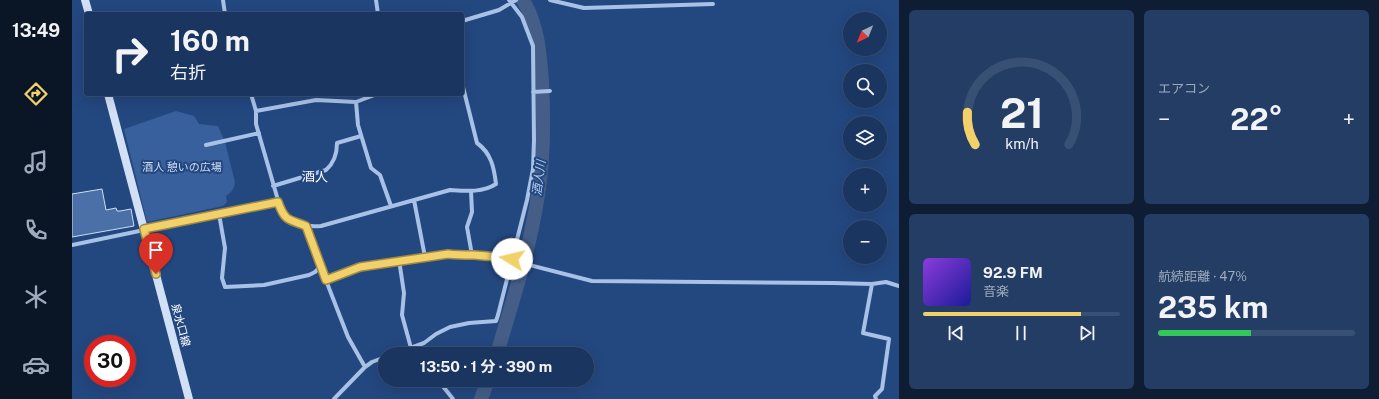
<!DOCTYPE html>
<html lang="ja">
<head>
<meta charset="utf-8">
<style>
  :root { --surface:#1a355f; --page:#233d65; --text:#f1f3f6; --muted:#9fabbd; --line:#385074; --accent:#f2d16b }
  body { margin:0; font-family:"Public Sans","Noto Sans JP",sans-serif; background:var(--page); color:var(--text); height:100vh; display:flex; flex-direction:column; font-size:15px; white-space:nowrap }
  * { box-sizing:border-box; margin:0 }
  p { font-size:13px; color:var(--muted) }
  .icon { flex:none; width:22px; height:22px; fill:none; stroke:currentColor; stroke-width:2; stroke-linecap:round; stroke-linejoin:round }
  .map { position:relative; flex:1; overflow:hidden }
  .details { display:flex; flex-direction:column; gap:10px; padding:10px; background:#0e1d34; width:480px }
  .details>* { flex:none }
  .guide { position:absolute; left:12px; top:12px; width:380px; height:84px; border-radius:4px; box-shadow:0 4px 16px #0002,0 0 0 1px var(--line); background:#1a355f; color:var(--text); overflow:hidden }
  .needle { width:26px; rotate:223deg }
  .buttons { position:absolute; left:771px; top:12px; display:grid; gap:8px }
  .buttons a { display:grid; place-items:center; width:44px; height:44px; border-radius:50%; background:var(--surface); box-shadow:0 4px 16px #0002,0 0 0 1px var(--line); font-size:20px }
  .speed { position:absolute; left:12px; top:335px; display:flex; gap:8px; font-size:20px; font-weight:700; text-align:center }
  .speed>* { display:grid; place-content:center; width:52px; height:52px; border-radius:50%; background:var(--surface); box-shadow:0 4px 16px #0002,0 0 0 1px var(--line); line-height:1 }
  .speed .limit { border:6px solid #d22; background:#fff; color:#111 }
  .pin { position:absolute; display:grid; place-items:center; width:34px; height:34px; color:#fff; margin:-41px -17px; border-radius:50% 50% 50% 0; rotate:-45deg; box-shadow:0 0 4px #0007 }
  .pin .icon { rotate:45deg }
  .me { position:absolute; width:44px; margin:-22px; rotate:279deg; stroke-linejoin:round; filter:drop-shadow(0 0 3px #0008) }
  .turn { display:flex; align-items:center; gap:14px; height:84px; padding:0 20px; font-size:18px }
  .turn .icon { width:52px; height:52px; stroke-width:2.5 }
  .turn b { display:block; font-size:28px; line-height:34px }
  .big { font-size:30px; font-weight:700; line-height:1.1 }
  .details .card { flex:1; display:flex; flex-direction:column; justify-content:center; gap:6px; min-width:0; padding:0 14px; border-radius:6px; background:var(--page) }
  .details .dial { align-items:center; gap:0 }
  .dial svg { height:104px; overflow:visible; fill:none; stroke:var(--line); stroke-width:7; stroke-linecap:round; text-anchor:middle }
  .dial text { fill:var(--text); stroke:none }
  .song { display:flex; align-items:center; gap:12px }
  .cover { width:48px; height:48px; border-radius:6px; background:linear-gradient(135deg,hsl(270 70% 55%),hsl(240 70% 35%)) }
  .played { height:4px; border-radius:2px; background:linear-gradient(90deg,var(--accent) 80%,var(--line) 80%) }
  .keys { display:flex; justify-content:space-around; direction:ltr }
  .heat { display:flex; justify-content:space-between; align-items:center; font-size:22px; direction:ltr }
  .charge { height:6px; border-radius:3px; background:linear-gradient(90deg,#34c759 47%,var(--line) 0) }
  .details .tiles { flex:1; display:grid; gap:10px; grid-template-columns:repeat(2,1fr) }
  .trip { position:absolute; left:306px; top:347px; width:216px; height:40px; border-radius:20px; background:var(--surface); box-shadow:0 4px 16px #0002,0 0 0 1px var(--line); font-weight:700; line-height:40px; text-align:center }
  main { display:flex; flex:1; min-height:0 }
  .tab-bar { display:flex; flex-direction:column; width:72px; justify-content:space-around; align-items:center; background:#0a1526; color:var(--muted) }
  .tab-bar .icon { width:28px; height:28px }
  .tab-bar .current { color:var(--accent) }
  .tab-bar b { font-size:18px; color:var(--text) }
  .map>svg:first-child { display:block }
</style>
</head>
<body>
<main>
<nav class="tab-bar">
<b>13:49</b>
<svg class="icon current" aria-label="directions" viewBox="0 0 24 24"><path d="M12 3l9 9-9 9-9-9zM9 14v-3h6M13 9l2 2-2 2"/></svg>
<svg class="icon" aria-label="music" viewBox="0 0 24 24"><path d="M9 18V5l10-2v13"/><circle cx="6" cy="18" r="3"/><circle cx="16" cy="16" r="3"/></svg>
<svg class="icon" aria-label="phone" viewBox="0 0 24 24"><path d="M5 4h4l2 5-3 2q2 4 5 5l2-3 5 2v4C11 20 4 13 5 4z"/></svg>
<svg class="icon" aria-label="climate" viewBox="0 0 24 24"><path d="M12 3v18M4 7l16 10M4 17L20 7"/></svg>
<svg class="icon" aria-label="car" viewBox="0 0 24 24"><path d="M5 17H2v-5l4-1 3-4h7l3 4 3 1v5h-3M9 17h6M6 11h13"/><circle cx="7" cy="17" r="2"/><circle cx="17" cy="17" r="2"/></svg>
</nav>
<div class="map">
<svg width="827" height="399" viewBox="0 0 827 399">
  <rect width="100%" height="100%" fill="#23477f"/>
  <path fill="#37609d" d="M104 111 122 116 127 124 146 126 153 142 163 182C162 189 160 192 154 196L155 202 151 206 75 222 52 129Z"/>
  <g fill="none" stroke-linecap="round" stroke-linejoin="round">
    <path stroke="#445e87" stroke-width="14" d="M425 354C440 302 458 249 466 195 472 158 472 120 470 82 468 54 466 25 451 0
      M409 399 416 380"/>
  </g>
  <path fill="#4b70a8" stroke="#ccddf5" d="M30 189 34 210 44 208 45 211H48L59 209 62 226 0 237V194Z"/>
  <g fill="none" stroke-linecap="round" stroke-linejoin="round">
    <path stroke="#a8c2e7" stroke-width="4" d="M151 0 153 14
      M304 0 306 14
      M478 0 512 8 641 4
      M390 21 427 10 444 0
      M461 92 478 91
      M179 94 184 111V124L210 214C222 225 233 227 249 226L378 190C393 191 410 193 424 184 422 167 419 153 405 143L390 83
      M305 94 284 102 286 125 299 168 308 175 319 206
      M327 94H331
      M184 111 244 100 284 102
      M134 145 187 133
      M201 186 254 170C262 163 265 154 265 143L289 136
      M399 191 400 212 395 227 400 255
      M342 200 353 257
      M147 214 153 248 150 278 153 287 192 285 237 275 243 272 248 267
      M234 227 243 252 276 337 293 367
      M0 245 206 202
      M327 260 332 293 330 315 339 348 345 354
      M254 280 288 267 376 254 388 256 400 255 426 257 520 281 761 283 800 284 814 282 827 286
      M800 284 791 333 817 339 810 389 803 396 804 399
      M322 354 352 343 364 334 378 327 397 323 424 321 426 315 455 200 461 169 462 140 461 46 450 17 437 0
      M366 380 381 399
      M262 399 293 367 300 362 313 357"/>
    <path stroke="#d2e0f6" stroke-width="8" d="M13 0 17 14
      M36 94 117 399"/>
  </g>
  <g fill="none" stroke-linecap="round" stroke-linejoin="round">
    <g stroke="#9d8846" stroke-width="10">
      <path id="route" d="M84 274 72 229 206 202C213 222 217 219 234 226L254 280 288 267 376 254C385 255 393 255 402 255 415 256 427 257 440 259"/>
    </g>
    <use href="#route" stroke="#f2d16b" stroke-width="7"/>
  </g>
  <g text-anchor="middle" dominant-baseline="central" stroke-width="4" stroke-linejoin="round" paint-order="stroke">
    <g font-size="11" fill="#ccddf5" stroke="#23477f">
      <text x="110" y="167">酒人 憩いの広場</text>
    </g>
    <g font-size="11" fill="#fff" stroke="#23477f">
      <text transform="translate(109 325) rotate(75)">泉水口線</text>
    </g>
    <g font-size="12" font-style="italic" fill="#b4ccee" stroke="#23477f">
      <text transform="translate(467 178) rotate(-83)">酒人川</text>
    </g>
    <g font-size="13" fill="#fff" stroke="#23477f">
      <text x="243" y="176">酒人</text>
    </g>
  </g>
</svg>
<div class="buttons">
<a><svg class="needle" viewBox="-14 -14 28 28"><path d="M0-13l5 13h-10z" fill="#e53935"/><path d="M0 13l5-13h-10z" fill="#9fabbd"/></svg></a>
<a><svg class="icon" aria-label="search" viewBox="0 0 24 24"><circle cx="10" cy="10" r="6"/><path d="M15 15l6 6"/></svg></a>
<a><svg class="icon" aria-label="layers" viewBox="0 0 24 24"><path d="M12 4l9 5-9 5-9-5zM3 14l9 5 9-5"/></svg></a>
<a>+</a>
<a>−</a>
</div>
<div class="speed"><div class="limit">30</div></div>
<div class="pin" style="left:84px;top:274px;background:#d93025"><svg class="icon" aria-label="arrive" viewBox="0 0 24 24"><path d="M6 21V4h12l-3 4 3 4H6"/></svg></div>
<svg class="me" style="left:440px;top:259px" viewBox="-20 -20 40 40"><circle r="19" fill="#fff"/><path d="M0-13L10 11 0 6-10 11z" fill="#f2d16b"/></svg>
<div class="trip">13:50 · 1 分 · 390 m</div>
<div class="guide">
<div class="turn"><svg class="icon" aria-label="right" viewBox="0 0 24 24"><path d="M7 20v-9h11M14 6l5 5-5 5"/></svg><div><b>160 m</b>右折</div></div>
</div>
</div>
<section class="details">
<div class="tiles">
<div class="card dial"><svg viewBox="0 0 100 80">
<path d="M14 69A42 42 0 1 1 86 69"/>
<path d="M14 69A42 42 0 0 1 8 44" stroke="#f2d16b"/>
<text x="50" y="56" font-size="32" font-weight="700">21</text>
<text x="50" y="72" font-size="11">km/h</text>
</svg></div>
<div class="card"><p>エアコン</p>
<div class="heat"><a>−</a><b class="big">22°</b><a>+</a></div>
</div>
<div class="card">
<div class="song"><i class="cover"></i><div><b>92.9 FM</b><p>音楽</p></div></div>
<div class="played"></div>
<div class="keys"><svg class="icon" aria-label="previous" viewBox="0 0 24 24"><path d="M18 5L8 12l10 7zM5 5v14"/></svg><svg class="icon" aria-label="pause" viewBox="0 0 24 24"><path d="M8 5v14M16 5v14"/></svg><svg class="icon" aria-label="next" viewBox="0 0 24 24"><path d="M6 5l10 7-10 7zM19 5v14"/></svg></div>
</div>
<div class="card"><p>航続距離 · 47%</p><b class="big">235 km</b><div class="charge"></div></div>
</div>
</section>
</main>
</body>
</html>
